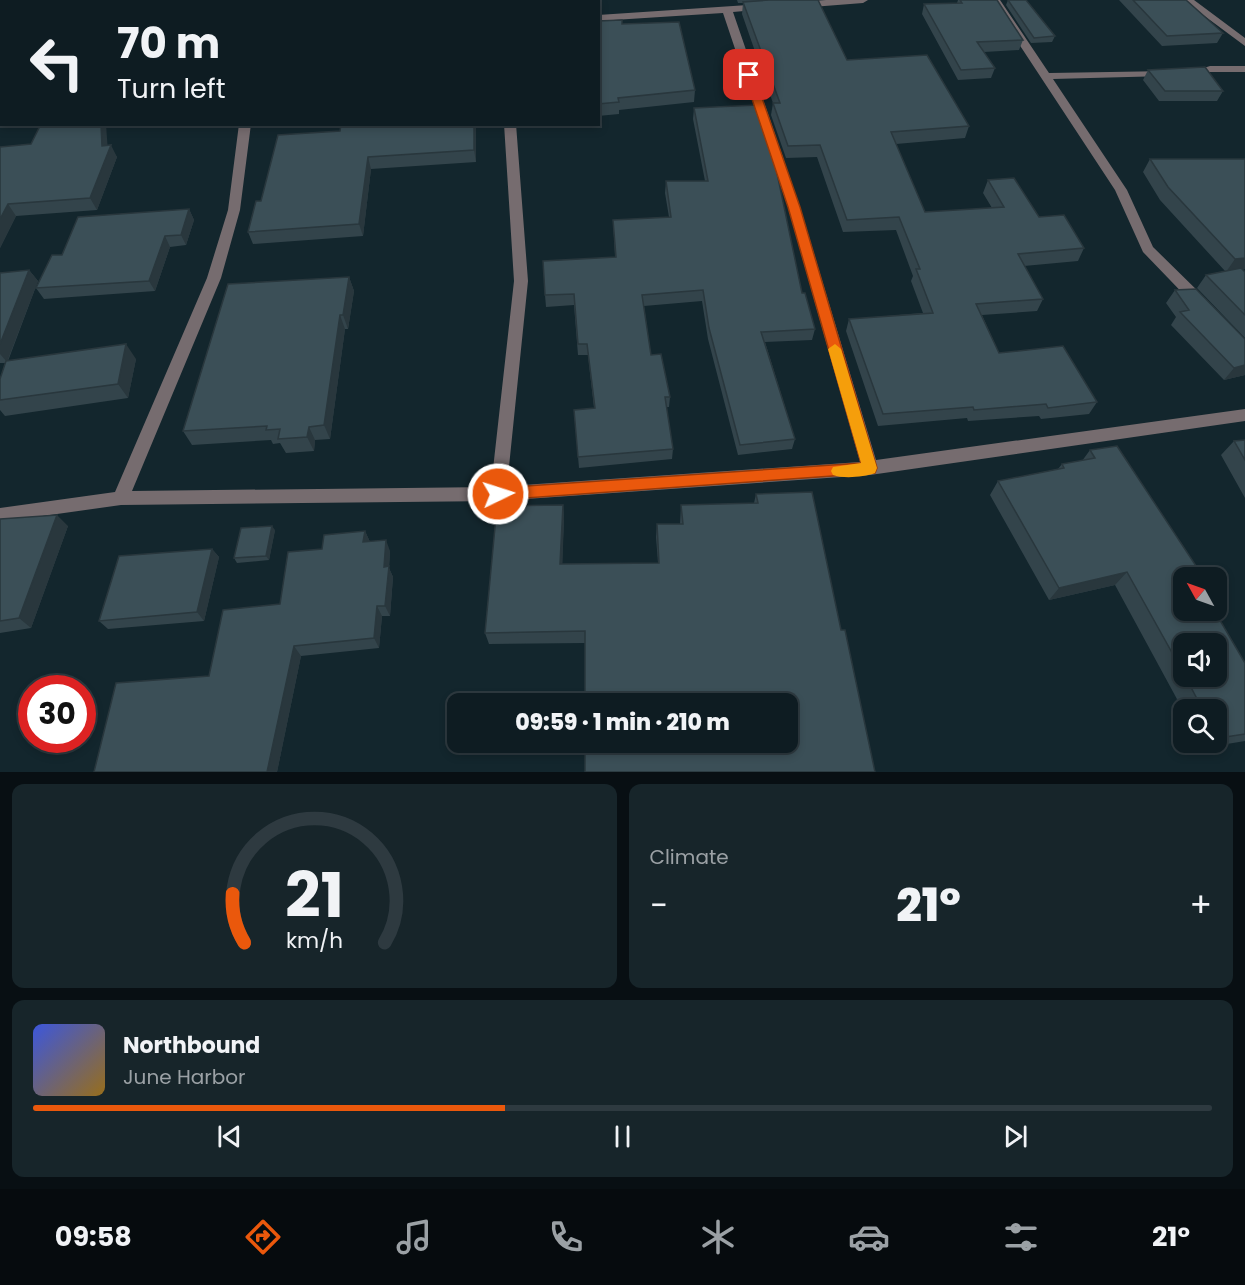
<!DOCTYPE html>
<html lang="en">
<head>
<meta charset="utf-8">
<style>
  :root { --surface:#0e1c22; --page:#17252a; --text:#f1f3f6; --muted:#9ba1a5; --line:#2e3a40; --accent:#ea580c }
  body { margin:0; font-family:Poppins,sans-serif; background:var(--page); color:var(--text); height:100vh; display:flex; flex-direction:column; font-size:22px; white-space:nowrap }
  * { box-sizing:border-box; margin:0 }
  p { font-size:20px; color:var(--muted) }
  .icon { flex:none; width:33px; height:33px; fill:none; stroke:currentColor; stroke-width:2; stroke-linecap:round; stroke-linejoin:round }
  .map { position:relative; height:772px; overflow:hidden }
  .side { display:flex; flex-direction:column; gap:12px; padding:12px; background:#080f13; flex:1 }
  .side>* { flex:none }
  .hud { position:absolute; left:0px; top:0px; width:600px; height:126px; box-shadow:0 3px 9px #0003,0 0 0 2px var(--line); background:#0e1c22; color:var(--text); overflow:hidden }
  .needle { width:39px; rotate:310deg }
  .fabs { position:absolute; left:1173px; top:567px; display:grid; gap:12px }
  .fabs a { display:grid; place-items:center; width:54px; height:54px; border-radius:12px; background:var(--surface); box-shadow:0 3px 9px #0003,0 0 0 2px var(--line); font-size:30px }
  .speed { position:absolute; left:18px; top:675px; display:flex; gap:12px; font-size:30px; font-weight:700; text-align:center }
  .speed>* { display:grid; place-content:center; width:78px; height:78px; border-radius:50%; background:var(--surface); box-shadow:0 3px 9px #0003,0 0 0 2px var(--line); line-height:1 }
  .speed .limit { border:9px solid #d22; background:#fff; color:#111 }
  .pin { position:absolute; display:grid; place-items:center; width:51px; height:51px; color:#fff; margin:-26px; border-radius:12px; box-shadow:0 3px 9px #0006 }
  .me { position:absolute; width:66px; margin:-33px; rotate:86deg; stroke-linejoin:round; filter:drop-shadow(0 0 4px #0008) }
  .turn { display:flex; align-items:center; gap:21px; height:126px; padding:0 18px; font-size:27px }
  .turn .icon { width:78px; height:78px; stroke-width:2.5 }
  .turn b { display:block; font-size:42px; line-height:51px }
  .big { font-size:45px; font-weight:800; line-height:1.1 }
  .side .card { flex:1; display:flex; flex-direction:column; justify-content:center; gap:9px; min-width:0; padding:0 21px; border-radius:12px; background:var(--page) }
  .side .dial { align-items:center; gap:0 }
  .dial svg { height:156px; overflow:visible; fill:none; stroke:var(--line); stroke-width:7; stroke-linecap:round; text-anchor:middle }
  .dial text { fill:var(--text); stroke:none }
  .song { display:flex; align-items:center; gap:18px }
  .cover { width:72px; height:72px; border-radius:9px; background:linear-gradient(135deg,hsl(230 70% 55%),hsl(40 70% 35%)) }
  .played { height:6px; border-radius:3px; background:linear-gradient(90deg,var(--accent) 40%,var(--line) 40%) }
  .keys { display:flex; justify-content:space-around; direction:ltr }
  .heat { display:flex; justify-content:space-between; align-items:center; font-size:33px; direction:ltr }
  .side .tiles { flex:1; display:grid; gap:12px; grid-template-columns:1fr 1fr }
  .card:last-child { grid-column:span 2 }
  .trip { position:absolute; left:447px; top:693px; width:351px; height:60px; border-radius:12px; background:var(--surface); box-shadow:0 3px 9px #0003,0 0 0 2px var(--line); font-weight:800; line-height:60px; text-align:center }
  .tab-bar { display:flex; height:96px; justify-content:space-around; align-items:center; background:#060b0e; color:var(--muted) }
  .tab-bar .icon { width:42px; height:42px }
  .tab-bar .selected { color:var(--accent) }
  .tab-bar b { font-size:27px; color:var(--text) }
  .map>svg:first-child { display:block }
</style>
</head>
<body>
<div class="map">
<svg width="1245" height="772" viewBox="0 0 1245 772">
  <rect width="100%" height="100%" fill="#13262d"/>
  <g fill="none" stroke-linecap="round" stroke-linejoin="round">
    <path fill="#766c6f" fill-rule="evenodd" d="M520 0H530L531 2H521Z
      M826 0H868L863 3 799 8 794 5 799 2Z
      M990 0H1000L1049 73 1170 71V75L1166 76 1053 79 1127 190 1153 247 1206 299 1208 303 1206 307H1196L1143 252 1115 190Z
      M1183 0H1194L1245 38V46Z
      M763 4 766 5V9L733 12 800 207 876 460 1245 409V421L870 475 498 501 121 505 0 522V508L115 492 207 278 228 210 239 124H251L240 210 221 278 132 491 491 487 514 281 504 124H516L528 281 507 486 860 462 788 207 723 13 598 21V15Z
      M0 51H2L0 58Z
      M1210 66H1245V72H1210L1190 77 1185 74Z
      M0 74H2L0 82Z"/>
  </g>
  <path fill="#33444b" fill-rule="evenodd" d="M737 0H818L847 60 969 126 965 138 896 144 925 212 992 208 983 193 988 180 1084 248 1078 261 1024 266 1043 299 1037 311 982 315 999 353 1097 402 1089 414 1041 419 1039 416 968 421 967 418 878 426 846 331 849 319 923 313 911 281 913 276 896 230 843 232 817 157 786 158 771 115 773 103 742 14 743 3H738Z
    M958 0H997L1023 40 1019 50 984 52 995 68 991 78 958 80 922 14 924 4 957 3Z
    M1008 0 1055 36 1052 42 1031 43 1006 5Z
    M1119 0H1186L1223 33 1217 43 1162 46Z
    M598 21 622 24 695 90 694 102 619 110V114L598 116Z
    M1148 70 1223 91 1217 101H1159L1143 80Z
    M694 108 802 293 815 329 812 340 765 342 795 439 792 449 738 455 708 339 702 301 644 306 651 355 670 397 669 407H666L673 449 672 459 579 468 574 410 594 408 588 355H578L574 305 546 307 545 295 615 257 613 220 669 217 665 193 666 181H705L693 119Z
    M476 124V162L371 169 363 236 253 244 248 232 261 201 340 131Z
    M31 144 108 145 117 157 97 210 16 216 0 248V147Z
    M1150 159H1245V269H1243L1245 272V338L1197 288 1206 275 1225 271 1160 200 1143 172Z
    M189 209 194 220 186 245 170 247 155 291 44 299 36 288 62 255Z
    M29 270 38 281 8 361 136 359 128 398 5 416 0 410V379L6 363H0V273Z
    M349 277 354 291 348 329H345L330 439 315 440 314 451 286 453 280 443 273 444 271 440 192 445 183 431Z
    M1175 290 1245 375 1224 380 1171 325 1176 317 1166 303Z
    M1245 440V498L1221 455 1234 441Z
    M1090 450 1200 572 1194 578 1245 663V741L1203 748 1200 742H1216V710H1184V712L1115 585 1049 600 990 495 998 481 1058 469 1062 464 1082 461ZM1184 644 1216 676H1184Z
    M812 492 585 643 489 644 485 633 563 505 564 518 562 564 658 563 656 537 657 524H680L681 505 754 503 756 494Z
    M0 519 68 526 31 628 0 633Z
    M275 530 269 560 237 563 234 558Z
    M365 531 370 542 390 551 389 568 393 577 390 616H382L379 648 301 656 277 772H94L209 676 280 604 322 549Z
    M212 549 219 557 204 621 108 629 99 621Z"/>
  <path fill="#29373d" d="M0 0H6L7 2H2V18L0 21Z
    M115 0H123L124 2H114Z
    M101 124H106L108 152 111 145 117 157 97 210 90 198Z
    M474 124H476V162L474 150Z
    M368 157 371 169 363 236 359 224Z
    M8 204 16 216 0 248V219Z
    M189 209 194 220 186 245 181 235Z
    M165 236 170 247 155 291 149 281Z
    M1245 258V269L1226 272 1235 259Z
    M29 270 38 281 7 362 0 354V344Z
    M349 277 354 291 348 329 343 315Z
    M340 315 345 329 330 439 324 425Z
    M126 344 136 359 128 398 118 384Z
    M1245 365V375L1224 380 1234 368Z
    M309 427 315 440 314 451 307 437Z
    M563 505 564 518 562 577 560 564Z
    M57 515 68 526 31 628 19 618Z
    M272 526 275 530 269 560 266 556Z
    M365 531 370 542H363Z
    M386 540 390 551 389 568 393 577 390 616 385 606 384 567Z
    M212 549 219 557 204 621 197 612Z
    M1127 572 1115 585 1049 600 1059 588Z
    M377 606 382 616 379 648 374 638Z
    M294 646 301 656 277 772H267Z"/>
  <path fill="#3b4f57" stroke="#29373d" stroke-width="1.5" d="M80 0H115L114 2H79Z
    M225 0H356V2H225Z
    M428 0H459V2H429Z
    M769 0H818L847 60 927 55 969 126 891 132 925 212 1004 207 988 180 1014 178 1039 217 1064 215 1084 248 1018 254 1043 299 976 304 999 353 1063 346 1097 402 1048 408 1046 404 974 410 973 407 883 414 849 319 933 313 916 269H920L899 217 847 220 820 145 788 146 773 103H780L743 2Z
    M960 0H997L1023 40 977 42 995 68 961 70 924 4 962 3Z
    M1008 0H1026L1055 36 1034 38Z
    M1133 0H1186L1223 33 1167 36Z
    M622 20V24L679 22 695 90 618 98 619 102 598 104V21Z
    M1205 67 1223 91H1165L1148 70Z
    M757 105 772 149 802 293H805L815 329 761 332 795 439 740 445 709 328 703 290 642 295 651 355 661 354 670 397H665L673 449 578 457 574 410 595 408 587 344H578L574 294 545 295 543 261 616 257 613 220 671 217 666 181H708L694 108Z
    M41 124H101L102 146 111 145 90 198 8 204 0 219V147L31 144Z
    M341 124H474V150L368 157 359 224 248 232 256 201H261L278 135 340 131Z
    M1150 159H1245V258L1235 259 1168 187Z
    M189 209 181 235 165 236 149 281 36 288 52 255H62L78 217Z
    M1241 268 1245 272V315L1206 275Z
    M29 270 0 344V273Z
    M349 277 343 315H340L324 425 309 427 307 437 278 439 280 429 266 430 267 426 183 431 228 284Z
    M1196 289 1245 339V365L1234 368 1180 312 1189 310 1175 290Z
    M126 344 118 384 0 400V379L6 361Z
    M1245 440V460L1234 441Z
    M1117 446 1200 572 1191 574 1194 578H1184V610H1214L1245 663V734L1219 738 1216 734V710H1203L1185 676H1216V644H1184V674L1127 572 1059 588 998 481 1064 468 1062 464 1095 458 1090 450Z
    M812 492 841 630H845L875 772H585V742H788V704H585V631L485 633 497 506 563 505 560 564 659 563 657 524H683L681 505 758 503 756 494Z
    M57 515 19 618 0 621V519Z
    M272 526 266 556 234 558 241 528Z
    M365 531 363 542 386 540 384 567 389 566 385 606H377L374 638 294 646 267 772H94L116 683 209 676 223 610 280 604 288 552 322 549 324 535Z
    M212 549 197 612 99 621 119 556Z"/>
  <path fill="#ea580c" stroke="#983908" stroke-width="1.5" d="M749 72 754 75 800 207 877 468 875 473 498 500 493 498 490 494 493 489 498 488 861 463 788 207 744 75Z"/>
  <path fill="#f59e0b" d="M835 344 841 349 877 468 875 473C864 477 844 479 833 475L831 471 833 467 861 463 828 349Z"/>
</svg>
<div class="fabs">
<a><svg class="needle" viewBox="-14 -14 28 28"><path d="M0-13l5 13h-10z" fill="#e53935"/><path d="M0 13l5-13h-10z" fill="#9ba1a5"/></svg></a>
<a><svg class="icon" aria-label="sound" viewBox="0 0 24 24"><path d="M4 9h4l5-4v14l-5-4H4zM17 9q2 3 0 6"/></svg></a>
<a><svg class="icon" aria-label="search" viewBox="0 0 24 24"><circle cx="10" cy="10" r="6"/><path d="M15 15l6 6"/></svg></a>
</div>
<div class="speed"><div class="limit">30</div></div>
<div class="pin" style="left:749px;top:75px;background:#d93025"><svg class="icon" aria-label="arrive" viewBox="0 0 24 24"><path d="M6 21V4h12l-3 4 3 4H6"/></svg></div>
<svg class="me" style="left:498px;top:494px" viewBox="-20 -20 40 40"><circle r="17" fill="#ea580c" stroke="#fff" stroke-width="3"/><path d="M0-11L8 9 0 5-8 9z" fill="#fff"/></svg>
<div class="trip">09:59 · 1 min · 210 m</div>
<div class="hud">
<div class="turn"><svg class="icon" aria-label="left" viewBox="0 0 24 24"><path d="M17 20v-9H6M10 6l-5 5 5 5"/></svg><div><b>70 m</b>Turn left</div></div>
</div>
</div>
<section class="side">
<div class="tiles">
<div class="card dial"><svg viewBox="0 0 100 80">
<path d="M14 69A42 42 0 1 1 86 69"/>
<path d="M14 69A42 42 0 0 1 8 44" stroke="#ea580c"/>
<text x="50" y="56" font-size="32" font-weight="700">21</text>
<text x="50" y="72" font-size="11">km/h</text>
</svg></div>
<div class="card"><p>Climate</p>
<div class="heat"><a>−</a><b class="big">21°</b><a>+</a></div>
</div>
<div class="card">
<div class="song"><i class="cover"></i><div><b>Northbound</b><p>June Harbor</p></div></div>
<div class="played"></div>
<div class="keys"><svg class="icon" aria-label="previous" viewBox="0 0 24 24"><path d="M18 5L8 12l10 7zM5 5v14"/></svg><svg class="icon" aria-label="pause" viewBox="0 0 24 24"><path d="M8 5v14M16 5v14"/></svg><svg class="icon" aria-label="next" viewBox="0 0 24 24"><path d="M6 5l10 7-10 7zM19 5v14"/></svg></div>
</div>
</div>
</section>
<nav class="tab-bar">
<b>09:58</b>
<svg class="icon selected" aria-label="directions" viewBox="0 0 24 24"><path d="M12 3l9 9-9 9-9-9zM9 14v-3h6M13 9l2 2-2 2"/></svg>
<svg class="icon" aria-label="music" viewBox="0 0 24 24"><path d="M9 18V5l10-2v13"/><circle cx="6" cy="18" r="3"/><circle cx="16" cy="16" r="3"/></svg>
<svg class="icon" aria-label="phone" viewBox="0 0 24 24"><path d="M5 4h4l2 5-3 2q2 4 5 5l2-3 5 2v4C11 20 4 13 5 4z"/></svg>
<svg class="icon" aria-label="climate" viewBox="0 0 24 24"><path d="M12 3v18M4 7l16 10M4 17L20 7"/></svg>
<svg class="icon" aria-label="car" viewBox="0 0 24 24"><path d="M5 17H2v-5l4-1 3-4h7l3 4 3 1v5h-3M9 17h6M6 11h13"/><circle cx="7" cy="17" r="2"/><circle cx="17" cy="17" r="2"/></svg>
<svg class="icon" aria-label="filters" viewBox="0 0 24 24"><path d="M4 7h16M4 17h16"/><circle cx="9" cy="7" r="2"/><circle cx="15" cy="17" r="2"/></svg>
<b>21°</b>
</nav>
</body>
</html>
